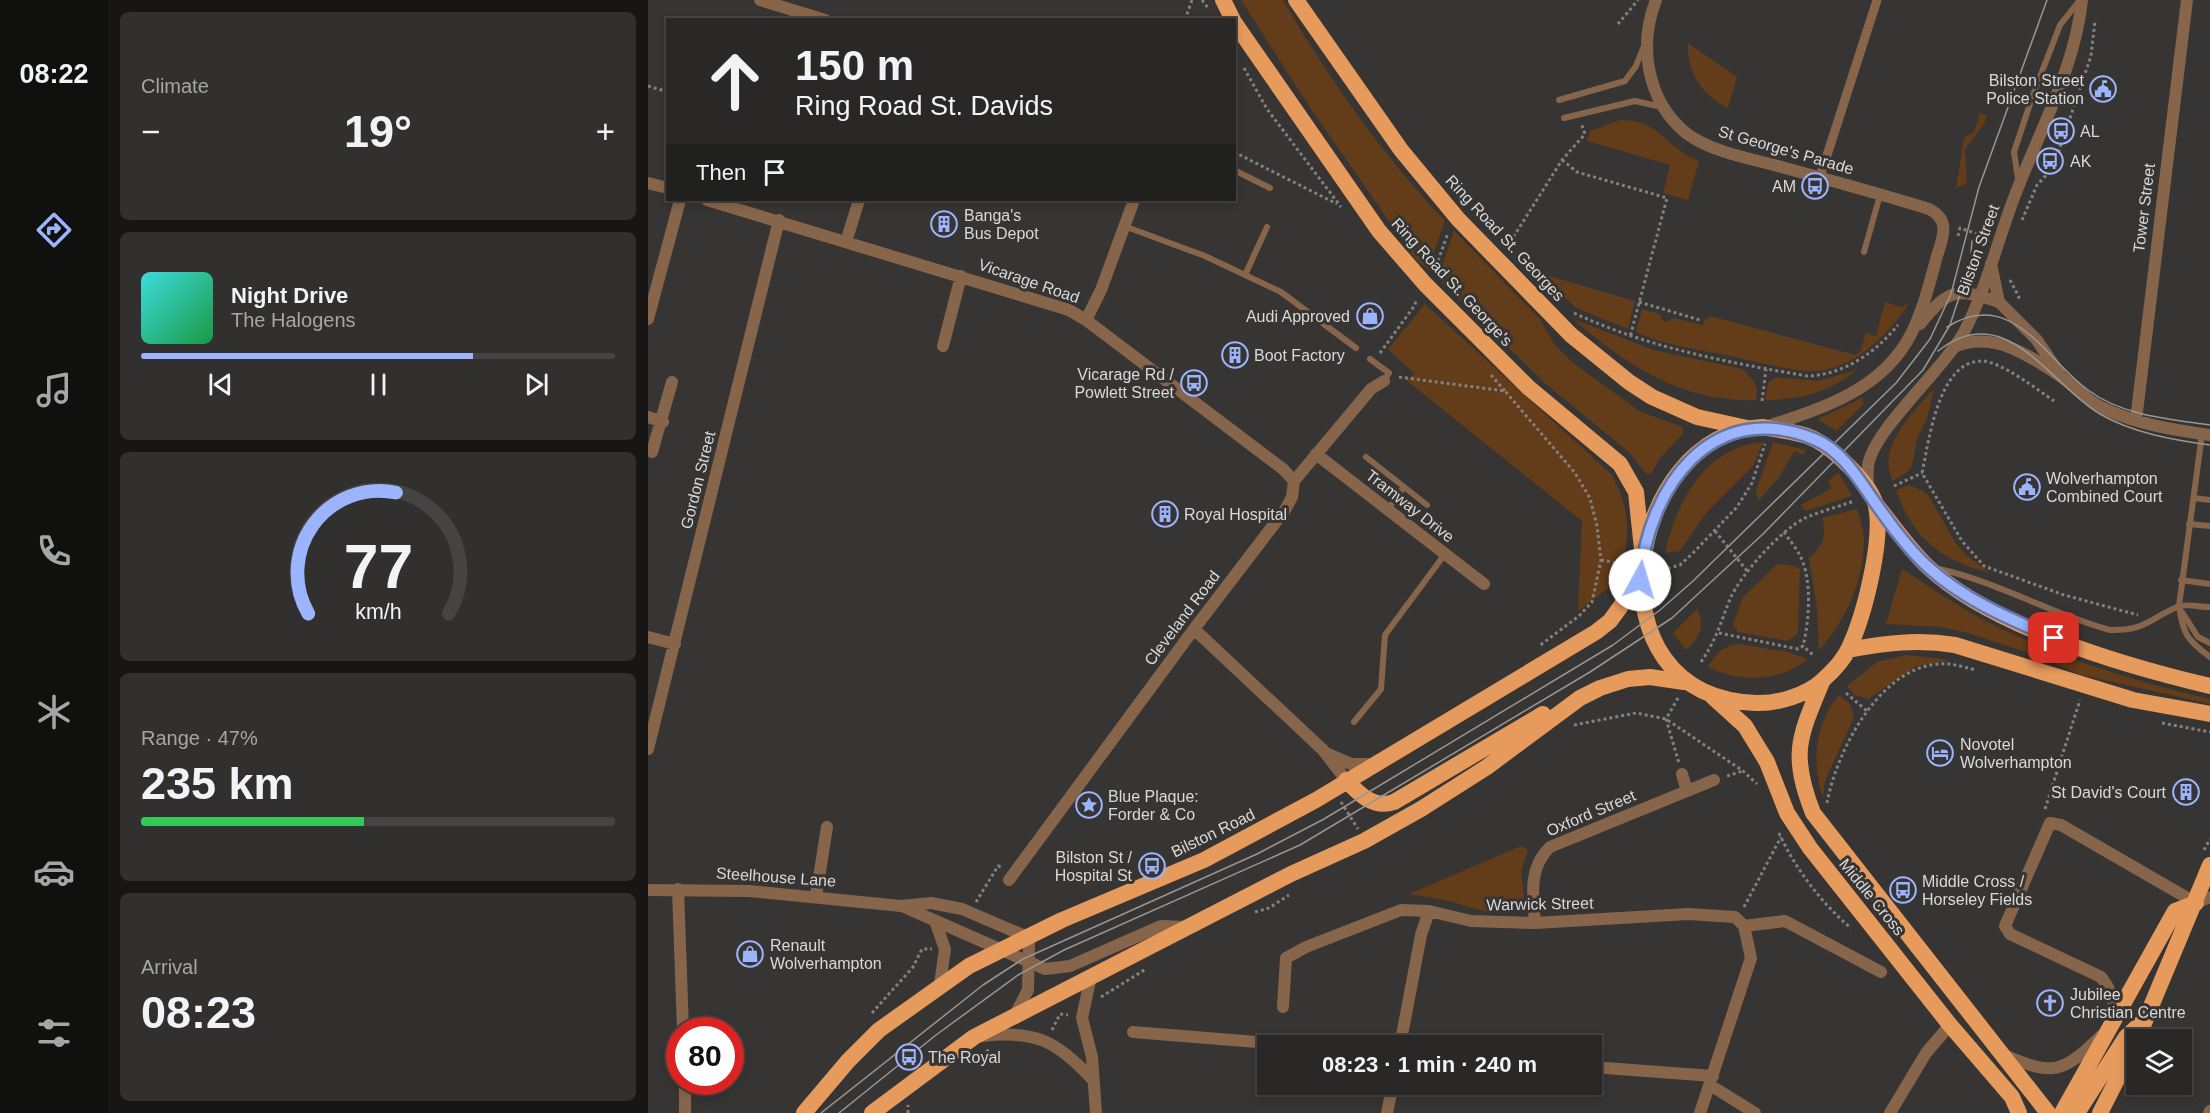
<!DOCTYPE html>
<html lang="en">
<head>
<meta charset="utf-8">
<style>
  :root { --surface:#292826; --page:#31302e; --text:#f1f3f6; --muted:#a5a6a7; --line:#454443; --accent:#9bb4fd }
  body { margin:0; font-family:Arial,sans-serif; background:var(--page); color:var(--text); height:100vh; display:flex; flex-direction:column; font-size:22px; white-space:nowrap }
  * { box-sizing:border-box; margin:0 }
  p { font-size:20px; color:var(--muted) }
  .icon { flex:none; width:33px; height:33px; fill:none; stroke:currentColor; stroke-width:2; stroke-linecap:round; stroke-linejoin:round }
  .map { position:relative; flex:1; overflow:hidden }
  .sheet { display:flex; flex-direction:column; gap:12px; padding:12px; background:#171615; width:540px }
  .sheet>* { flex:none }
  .banner { position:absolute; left:18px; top:18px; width:570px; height:183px; border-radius:0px; box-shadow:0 3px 9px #0003,0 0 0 2px var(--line); background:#292826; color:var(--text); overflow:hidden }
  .tools { position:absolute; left:1478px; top:1029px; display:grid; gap:12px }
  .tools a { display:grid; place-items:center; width:66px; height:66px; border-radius:0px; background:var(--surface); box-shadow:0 3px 9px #0003,0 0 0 2px var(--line); font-size:30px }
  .speed { position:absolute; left:18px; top:1017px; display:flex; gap:12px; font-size:30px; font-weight:700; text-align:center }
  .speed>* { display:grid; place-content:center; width:78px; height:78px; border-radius:50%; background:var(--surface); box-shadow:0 3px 9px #0003,0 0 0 2px var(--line); line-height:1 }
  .speed .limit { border:9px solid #d22; background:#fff; color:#111 }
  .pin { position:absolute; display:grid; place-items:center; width:51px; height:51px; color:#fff; margin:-26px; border-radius:12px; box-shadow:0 3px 9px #0006 }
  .me { position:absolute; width:66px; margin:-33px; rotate:6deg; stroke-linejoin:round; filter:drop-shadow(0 0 4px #0008) }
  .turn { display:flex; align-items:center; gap:21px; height:126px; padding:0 30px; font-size:27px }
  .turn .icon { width:78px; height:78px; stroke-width:2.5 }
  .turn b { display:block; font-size:42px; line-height:51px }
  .then { display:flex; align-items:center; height:57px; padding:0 30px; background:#0003; gap:12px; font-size:22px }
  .big { font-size:45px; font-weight:600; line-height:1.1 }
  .sheet .tile { flex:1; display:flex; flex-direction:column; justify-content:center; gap:9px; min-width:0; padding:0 21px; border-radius:9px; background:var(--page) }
  .sheet .dial { align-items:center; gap:0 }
  .dial svg { height:156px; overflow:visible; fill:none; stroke:var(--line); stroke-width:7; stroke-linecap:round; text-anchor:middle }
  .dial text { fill:var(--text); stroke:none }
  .song { display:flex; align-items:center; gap:18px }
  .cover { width:72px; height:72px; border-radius:9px; background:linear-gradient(135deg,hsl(180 70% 55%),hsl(140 70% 35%)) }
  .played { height:6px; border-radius:3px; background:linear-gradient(90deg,var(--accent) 70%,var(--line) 70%) }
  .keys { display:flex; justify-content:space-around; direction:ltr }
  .heat { display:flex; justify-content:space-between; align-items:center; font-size:33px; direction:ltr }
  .charge { height:9px; border-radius:4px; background:linear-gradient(90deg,#34c759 47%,var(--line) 0) }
  .trip { position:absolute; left:609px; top:1035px; width:345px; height:60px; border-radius:0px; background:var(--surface); box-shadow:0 3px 9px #0003,0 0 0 2px var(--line); font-weight:600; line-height:60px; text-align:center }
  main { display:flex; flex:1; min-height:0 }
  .tabs { display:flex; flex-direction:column; width:108px; justify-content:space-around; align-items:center; background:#10100f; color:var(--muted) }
  .tabs .icon { width:42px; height:42px }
  .tabs .selected { color:var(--accent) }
  .tabs b { font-size:27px; color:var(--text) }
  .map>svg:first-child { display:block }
</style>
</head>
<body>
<main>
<nav class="tabs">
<b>08:22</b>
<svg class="icon selected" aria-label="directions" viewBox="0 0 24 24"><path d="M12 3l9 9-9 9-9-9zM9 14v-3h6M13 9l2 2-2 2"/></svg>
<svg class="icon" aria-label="music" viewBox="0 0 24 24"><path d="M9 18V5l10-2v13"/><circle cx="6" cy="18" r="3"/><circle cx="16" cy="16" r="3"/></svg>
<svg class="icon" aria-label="phone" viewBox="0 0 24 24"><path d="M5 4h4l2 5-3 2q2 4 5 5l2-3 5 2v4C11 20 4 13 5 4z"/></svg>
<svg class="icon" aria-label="climate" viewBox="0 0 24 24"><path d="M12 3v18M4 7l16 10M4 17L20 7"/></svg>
<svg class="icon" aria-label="car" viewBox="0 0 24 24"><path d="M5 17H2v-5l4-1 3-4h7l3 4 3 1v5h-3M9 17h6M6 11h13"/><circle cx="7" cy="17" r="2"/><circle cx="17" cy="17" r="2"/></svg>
<svg class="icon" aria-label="filters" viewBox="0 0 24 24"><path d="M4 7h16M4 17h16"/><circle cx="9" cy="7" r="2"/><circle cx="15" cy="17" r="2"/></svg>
</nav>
<section class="sheet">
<div class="tile"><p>Climate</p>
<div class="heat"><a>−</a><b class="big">19°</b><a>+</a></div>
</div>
<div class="tile">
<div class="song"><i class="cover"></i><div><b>Night Drive</b><p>The Halogens</p></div></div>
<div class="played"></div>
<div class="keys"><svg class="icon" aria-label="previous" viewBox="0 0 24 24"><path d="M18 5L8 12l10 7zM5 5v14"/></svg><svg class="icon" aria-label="pause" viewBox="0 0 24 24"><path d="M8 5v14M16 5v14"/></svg><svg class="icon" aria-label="next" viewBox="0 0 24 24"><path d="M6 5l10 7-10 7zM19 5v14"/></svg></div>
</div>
<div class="tile dial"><svg viewBox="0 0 100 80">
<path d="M14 69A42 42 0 1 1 86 69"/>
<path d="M14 69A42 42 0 0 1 59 7" stroke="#9bb4fd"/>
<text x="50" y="56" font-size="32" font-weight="700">77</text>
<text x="50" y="72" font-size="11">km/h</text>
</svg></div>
<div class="tile"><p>Range · 47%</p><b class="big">235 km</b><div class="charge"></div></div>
<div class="tile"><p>Arrival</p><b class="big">08:23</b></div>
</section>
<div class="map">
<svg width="1562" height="1113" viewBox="0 0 1562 1113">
  <rect width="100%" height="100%" fill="#373533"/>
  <path fill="#633c19" d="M593 0H635C680 78 735 155 797 221L780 269 768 260 661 106Z
    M1040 43 1089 77 1080 108C1055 96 1038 72 1040 43Z
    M1332 113 1339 115 1336 124 1317 149 1319 183 1308 188 1316 138 1326 132Z
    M972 120C1013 120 1017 148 1051 161L1040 200 1015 193 1022 165 939 141 942 131Z
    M806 231 892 319 906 344 924 362 993 412 1035 427V434L1012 458 1003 474 997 473 982 453 899 385 790 279Z
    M891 273 987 301 980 329 928 308Z
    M1237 302 1253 307 1261 303C1239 337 1202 374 1158 371 1131 369 1104 360 1077 355 1047 349 1016 345 988 332L994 309 1012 314 1014 320 1018 322 1026 318 1055 325 1057 319H1061L1062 316 1207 355 1212 352 1218 333 1228 336Z
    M777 304 964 475C985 516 981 536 971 580L930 611 934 521 758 380 767 374 740 349Z
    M925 319 1006 350 1094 369 1106 381 1109 390 1108 400C1035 403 978 365 925 319Z
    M1209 370C1181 392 1153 400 1117 400L1120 383 1128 377 1170 381Z
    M1286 389 1279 418 1269 438 1264 466 1261 471 1245 481C1227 450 1266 410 1286 389Z
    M1214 398 1216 404 1188 431 1170 419Z
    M1115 442 1105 466 1058 513 1032 551 1017 553C1028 502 1057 447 1115 442Z
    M1125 442 1158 450 1155 455 1147 451 1129 480 1110 501 1108 491Z
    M1190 472 1204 496 1157 511 1153 505 1184 488 1180 481Z
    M1261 485 1277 492 1282 498 1307 542 1317 554 1342 573C1292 559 1266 540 1248 490Z
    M1209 509C1212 518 1216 530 1216 540 1216 581 1198 620 1171 650L1169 608 1161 558C1175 546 1179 536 1174 518Z
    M1129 564 1148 566 1152 570 1150 633 1140 641 1090 632 1085 625 1095 597Z
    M1254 569C1282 587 1310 607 1340 622 1410 658 1486 681 1562 699V704L1430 674 1399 659 1320 633 1293 627 1238 624Z
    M1049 609C1058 626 1051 638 1038 650L1025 633Z
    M1091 644 1140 652 1160 659C1132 682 1091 683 1060 667 1068 654 1075 645 1091 644Z
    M1258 655 1302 660 1267 667 1220 699 1207 695 1199 686 1229 662Z
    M1191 695 1202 704 1206 717 1177 781 1175 797C1163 764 1167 722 1191 695Z
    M873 846 880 850 873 871 876 897 874 905 865 912 842 913 801 901 761 894Z"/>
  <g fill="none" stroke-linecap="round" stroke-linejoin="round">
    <path stroke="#83817f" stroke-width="3" stroke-dasharray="3 3" stroke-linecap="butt" d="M554 0 560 8
      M537 20 544 0
      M970 24 990 0
      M596 68 619 109 693 207
      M0 86 20 92
      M586 152 689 204
      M914 160 929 172 1019 198 982 337
      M1374 220 1389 185 1405 168 1443 56 1447 21
      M1310 236 1312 228 1338 237
      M859 247 914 160 937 134 933 123
      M786 272 800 233
      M1362 280 1371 297 1369 300
      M991 302 1052 320
      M926 313C1001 348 1078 362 1159 376 1196 375 1228 352 1250 325
      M732 353 767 305 768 299
      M843 375 857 391
      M751 377 857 391 927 473 942 498 949 526 953 560 944 602 931 616 891 646
      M1114 401 1118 369
      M1406 401C1390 390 1351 360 1333 361 1290 362 1281 441 1274 473L1314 541 1336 566 1416 595 1490 615
      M1246 486 1274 473
      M1067 531 1100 572
      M1136 532C1142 541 1150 550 1154 560 1164 584 1161 622 1155 646
      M953 560 975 564
      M1014 570 1032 565 1046 552 1089 507 1104 483 1117 444
      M1071 633 1150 649 1155 646 1165 655
      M1053 662C1067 642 1073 622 1082 599 1093 574 1133 530 1157 518 1173 511 1190 507 1206 501
      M1198 693 1219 711
      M1030 698 1018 719 1031 763
      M1514 723 1562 732
      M926 725 988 713 1018 719 1095 771 1109 784
      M1079 776 1095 771
      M693 802 710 829
      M1179 803C1189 749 1235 659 1301 664 1310 665 1319 668 1328 670
      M1397 809 1432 700
      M1131 833C1146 867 1174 904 1203 928
      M1556 850 1562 839
      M328 902 350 866 354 867
      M1096 907 1133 837
      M607 912 621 908 641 895
      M453 997 498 969
      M224 1013 265 967 274 949H284
      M404 1030 412 1014 420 1015
      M323 1061 341 1050
      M260 1113V1105"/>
    <path stroke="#87654b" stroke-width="6" d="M911 100 977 81 988 66 995 48
      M916 118 987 101 1014 107
      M586 170 622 188
      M1370 179 1366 152 1385 95 1412 25 1432 0
      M476 226 557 256 633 292 708 348
      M1216 252 1232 195
      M597 275 619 227
      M722 359 741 373 736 381
      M1554 434 1531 606C1535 634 1539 640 1562 657
      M718 457 779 505
      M1546 498 1562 500
      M740 509 756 487
      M1541 524 1562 526
      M1291 569C1350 582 1403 614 1462 630 1497 631 1501 619 1529 607 1537 603 1552 607 1562 607
      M1533 580 1562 584
      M1534 612 1550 637 1562 643
      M706 722 733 689 737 635 797 554"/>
    <path stroke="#87654b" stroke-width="9" d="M1172 177 1229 0"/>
    <path stroke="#87654b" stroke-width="12" d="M112 0 177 20
      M1008 0C990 46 999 101 1038 133 1064 153 1106 159 1137 168 1185 181 1233 194 1281 209 1303 220 1295 237 1289 256 1282 282 1275 310 1263 334 1234 391 1172 409 1117 427
      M0 183 20 188
      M59 200 421 310 438 320 635 469 646 481
      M198 242 211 200
      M1343 264 1351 302 1388 339 1412 374
      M0 319 32 200
      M438 320 453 290 486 200
      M1272 324C1301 288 1308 288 1351 302
      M295 346 313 276
      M1306 347C1346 330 1382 356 1415 378 1429 388 1439 401 1455 408 1488 424 1526 430 1562 435
      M0 417 15 422
      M1488 420 1539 0
      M4 452 24 382
      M668 454 836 584
      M1220 489C1220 482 1219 474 1220 466 1225 430 1294 371 1315 334 1340 287 1351 233 1371 185 1395 124 1427 66 1434 0
      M546 629 675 750 698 780
      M0 637 27 644
      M0 749 131 220
      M678 753 703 764H724
      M1034 774 1039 791
      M361 880 546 629 637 510 644 497 646 481 723 389 736 381
      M30 889 35 1030
      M168 896 179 827
      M887 923C885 895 880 868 902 847L1066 780
      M1096 926 1137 921 1233 972
      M443 976 434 1018 444 1057 448 1113
      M635 1007 638 958 658 947 753 910 781 911 823 921 887 923 1040 914 1087 917 1096 926 1103 958 1052 1113
      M1465 1017C1467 1000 1463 990 1453 977L1362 934 1357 926 1402 823 1413 825 1548 903 1562 897
      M485 1032 659 1046
      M335 1036C387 1030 409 1041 444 1079
      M752 1046 773 935 781 911
      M1356 1055C1405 1076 1414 1074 1453 1036
      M944 1067 1065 1076
      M1062 1085 1107 1113
      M37 1113V1082
      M739 1113 745 1084
      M1242 1113 1278 1053 1302 1025
      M1561 1113 1562 1111"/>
    <path stroke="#87654b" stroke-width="12" d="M0 890 101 891 253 906 283 903 314 909 377 936 381 942 380 990 367 1015
      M254 906 397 969 422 966 513 926 538 927
      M287 921 297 949 292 984"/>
    <path stroke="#e69a5c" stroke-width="16" d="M575 0 585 20
      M648 0 753 150 810 219 923 335 981 382 1004 397 1049 417 1099 428
      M586 22 731 231 777 284 881 388 972 464 988 492 994 549
      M1115 427C1132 431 1154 432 1168 440 1187 450 1220 482 1227 502 1237 536 1216 616 1201 648 1196 659 1184 672 1175 680 1159 695 1129 704 1108 703 933 697 979 431 1115 427Z
      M1227 503C1244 524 1260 548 1279 566 1343 627 1477 666 1562 686
      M1200 650C1237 643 1270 639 1307 645L1485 700 1562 714
      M1174 682C1151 737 1142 754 1165 813L1400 1113
      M1065 697 1097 726 1119 762 1139 813 1162 848 1302 1025 1364 1097 1371 1113
      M698 780C711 794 725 809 746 802L895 714
      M1489 1040 1562 865
      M156 1113 200 1061 231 1030 321 966 414 920 556 860 668 800 948 632 962 621 992 580
      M224 1113 326 1037 643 874 716 841 773 809 839 767 932 698 952 688 980 679 1002 677 1036 682
      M1414 1113 1527 911 1548 903
      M1426 1113 1433 1107 1478 1037 1493 1023
      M1452 1113 1488 1042"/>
    <path stroke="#989694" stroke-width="1.5" d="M1299 327C1364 286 1398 360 1440 390 1475 416 1521 419 1562 425
      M1290 351C1358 297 1402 385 1452 414 1485 433 1525 440 1562 445
      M173 1113 335 985 375 959 609 854 676 819 965 645 1012 610 1045 581 1248 383 1282 339 1303 294 1331 187 1399 0
      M191 1113 288 1035 370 975 416 950 652 845 942 672 1024 618 1115 534 1275 370 1302 325 1322 264 1324 241"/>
  </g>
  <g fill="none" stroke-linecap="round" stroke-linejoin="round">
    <g stroke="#6575a4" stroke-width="15">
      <path id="route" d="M992 580C1000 488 1063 397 1166 439 1194 450 1212 481 1228 504 1243 525 1261 550 1280 567 1316 600 1362 619 1406 638"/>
    </g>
    <use href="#route" stroke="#9bb4fd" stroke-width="10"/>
  </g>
  <defs>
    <g id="civic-ring" transform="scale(1.35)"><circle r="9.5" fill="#373533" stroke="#9bb4fd" stroke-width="1.5"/><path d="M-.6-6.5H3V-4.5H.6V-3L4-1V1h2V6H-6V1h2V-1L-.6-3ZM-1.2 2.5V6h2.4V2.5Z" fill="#9bb4fd"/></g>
    <g id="bus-ring" transform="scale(1.35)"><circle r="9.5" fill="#373533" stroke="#9bb4fd" stroke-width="1.5"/><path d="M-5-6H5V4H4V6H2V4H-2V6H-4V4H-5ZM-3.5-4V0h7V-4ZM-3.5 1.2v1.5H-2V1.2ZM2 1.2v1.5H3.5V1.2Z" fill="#9bb4fd"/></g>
    <g id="building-ring" transform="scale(1.35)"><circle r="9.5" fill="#373533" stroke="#9bb4fd" stroke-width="1.5"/><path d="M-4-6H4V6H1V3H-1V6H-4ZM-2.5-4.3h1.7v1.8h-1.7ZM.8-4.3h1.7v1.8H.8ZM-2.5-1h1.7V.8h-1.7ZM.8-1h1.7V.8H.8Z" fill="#9bb4fd"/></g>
    <g id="shop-ring" transform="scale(1.35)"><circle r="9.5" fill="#373533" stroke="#9bb4fd" stroke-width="1.5"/><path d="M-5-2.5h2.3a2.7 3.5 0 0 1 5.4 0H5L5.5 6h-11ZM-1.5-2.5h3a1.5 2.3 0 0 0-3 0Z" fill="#9bb4fd"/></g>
    <g id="hotel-ring" transform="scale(1.35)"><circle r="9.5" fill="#373533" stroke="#9bb4fd" stroke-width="1.5"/><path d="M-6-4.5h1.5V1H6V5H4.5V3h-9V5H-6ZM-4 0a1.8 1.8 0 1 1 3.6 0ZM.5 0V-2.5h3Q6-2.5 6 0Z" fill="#9bb4fd"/></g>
    <g id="sight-ring" transform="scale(1.35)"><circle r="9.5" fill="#373533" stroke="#9bb4fd" stroke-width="1.5"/><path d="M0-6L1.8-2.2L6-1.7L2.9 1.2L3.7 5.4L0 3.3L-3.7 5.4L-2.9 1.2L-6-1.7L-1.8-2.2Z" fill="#9bb4fd"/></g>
    <g id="church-ring" transform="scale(1.35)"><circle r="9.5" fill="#373533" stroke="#9bb4fd" stroke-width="1.5"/><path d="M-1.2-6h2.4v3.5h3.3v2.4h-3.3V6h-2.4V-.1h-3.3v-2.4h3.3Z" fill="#9bb4fd"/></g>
  </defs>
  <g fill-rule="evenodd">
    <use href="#civic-ring" x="1455" y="89"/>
    <use href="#bus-ring" x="1413" y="131"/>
    <use href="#bus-ring" x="1402" y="161"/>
    <use href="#bus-ring" x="1167" y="186"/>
    <use href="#building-ring" x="296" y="224"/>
    <use href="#shop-ring" x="722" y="316"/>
    <use href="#building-ring" x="587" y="355"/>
    <use href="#bus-ring" x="546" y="383"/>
    <use href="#civic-ring" x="1379" y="487"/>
    <use href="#building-ring" x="517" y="514"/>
    <use href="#hotel-ring" x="1292" y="753"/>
    <use href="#building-ring" x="1538" y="792"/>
    <use href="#sight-ring" x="441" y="805"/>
    <use href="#bus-ring" x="504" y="866"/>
    <use href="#bus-ring" x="1255" y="890"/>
    <use href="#shop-ring" x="102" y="954"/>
    <use href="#church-ring" x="1402" y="1003"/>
    <use href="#bus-ring" x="261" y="1057"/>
  </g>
  <g text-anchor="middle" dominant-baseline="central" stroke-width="6" stroke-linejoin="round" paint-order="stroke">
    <g font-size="16" fill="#dbd9d8" stroke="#373533" text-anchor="start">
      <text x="1436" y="80" text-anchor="end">Bilston Street<tspan x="1436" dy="18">Police Station</tspan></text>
      <text x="1432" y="131">AL</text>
      <text x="1422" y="161">AK</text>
      <text x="1148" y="186" text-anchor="end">AM</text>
      <text x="316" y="215">Banga's<tspan x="316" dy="18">Bus Depot</tspan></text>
      <text x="702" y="316" text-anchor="end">Audi Approved</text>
      <text x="606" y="355">Boot Factory</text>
      <text x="526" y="374" text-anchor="end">Vicarage Rd /<tspan x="526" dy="18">Powlett Street</tspan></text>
      <text x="1398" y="478">Wolverhampton<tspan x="1398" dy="18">Combined Court</tspan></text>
      <text x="536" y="514">Royal Hospital</text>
      <text x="1312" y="744">Novotel<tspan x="1312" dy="18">Wolverhampton</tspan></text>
      <text x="1518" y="792" text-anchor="end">St David's Court</text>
      <text x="460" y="796">Blue Plaque:<tspan x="460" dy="18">Forder &amp; Co</tspan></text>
      <text x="484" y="857" text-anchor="end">Bilston St /<tspan x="484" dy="18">Hospital St</tspan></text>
      <text x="1274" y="881">Middle Cross /<tspan x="1274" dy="18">Horseley Fields</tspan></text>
      <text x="122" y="945">Renault<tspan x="122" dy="18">Wolverhampton</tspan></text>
      <text x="1422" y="994">Jubilee<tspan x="1422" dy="18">Christian Centre</tspan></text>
      <text x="280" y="1057">The Royal</text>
    </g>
    <g font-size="16" fill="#dbd9d8" stroke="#373533">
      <text transform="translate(1138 150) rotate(16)">St George's Parade</text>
      <text transform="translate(1496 208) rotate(-83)">Tower Street</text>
      <text transform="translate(857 238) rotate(47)">Ring Road St. Georges</text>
      <text transform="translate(1330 250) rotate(-70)">Bilston Street</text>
      <text transform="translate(381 281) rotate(19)">Vicarage Road</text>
      <text transform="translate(804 282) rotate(47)">Ring Road St. George's</text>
      <text transform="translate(50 480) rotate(-76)">Gordon Street</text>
      <text transform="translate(762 506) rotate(38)">Tramway Drive</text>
      <text transform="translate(534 618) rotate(-53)">Cleveland Road</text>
      <text transform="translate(943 813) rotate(-23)">Oxford Street</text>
      <text transform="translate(565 833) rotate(-26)">Bilston Road</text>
      <text transform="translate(128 877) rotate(4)">Steelhouse Lane</text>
      <text transform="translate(1224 897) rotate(51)">Middle Cross</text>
      <text transform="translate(892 904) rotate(-1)">Warwick Street</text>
    </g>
  </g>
</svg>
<div class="tools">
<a><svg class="icon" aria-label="layers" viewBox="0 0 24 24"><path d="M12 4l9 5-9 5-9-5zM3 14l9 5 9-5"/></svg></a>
</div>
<div class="speed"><div class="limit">80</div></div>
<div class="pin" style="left:1406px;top:638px;background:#d93025"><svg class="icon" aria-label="arrive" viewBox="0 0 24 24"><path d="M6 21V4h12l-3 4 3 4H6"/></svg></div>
<svg class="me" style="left:992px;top:580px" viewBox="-20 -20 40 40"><circle r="19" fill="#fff"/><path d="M0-13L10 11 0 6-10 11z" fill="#9bb4fd"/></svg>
<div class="trip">08:23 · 1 min · 240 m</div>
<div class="banner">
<div class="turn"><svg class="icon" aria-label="ahead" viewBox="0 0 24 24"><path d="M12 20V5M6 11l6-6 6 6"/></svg><div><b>150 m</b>Ring Road St. Davids</div></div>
<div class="then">Then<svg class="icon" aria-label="arrive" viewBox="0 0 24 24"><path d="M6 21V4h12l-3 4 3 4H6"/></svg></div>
</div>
</div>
</main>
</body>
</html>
